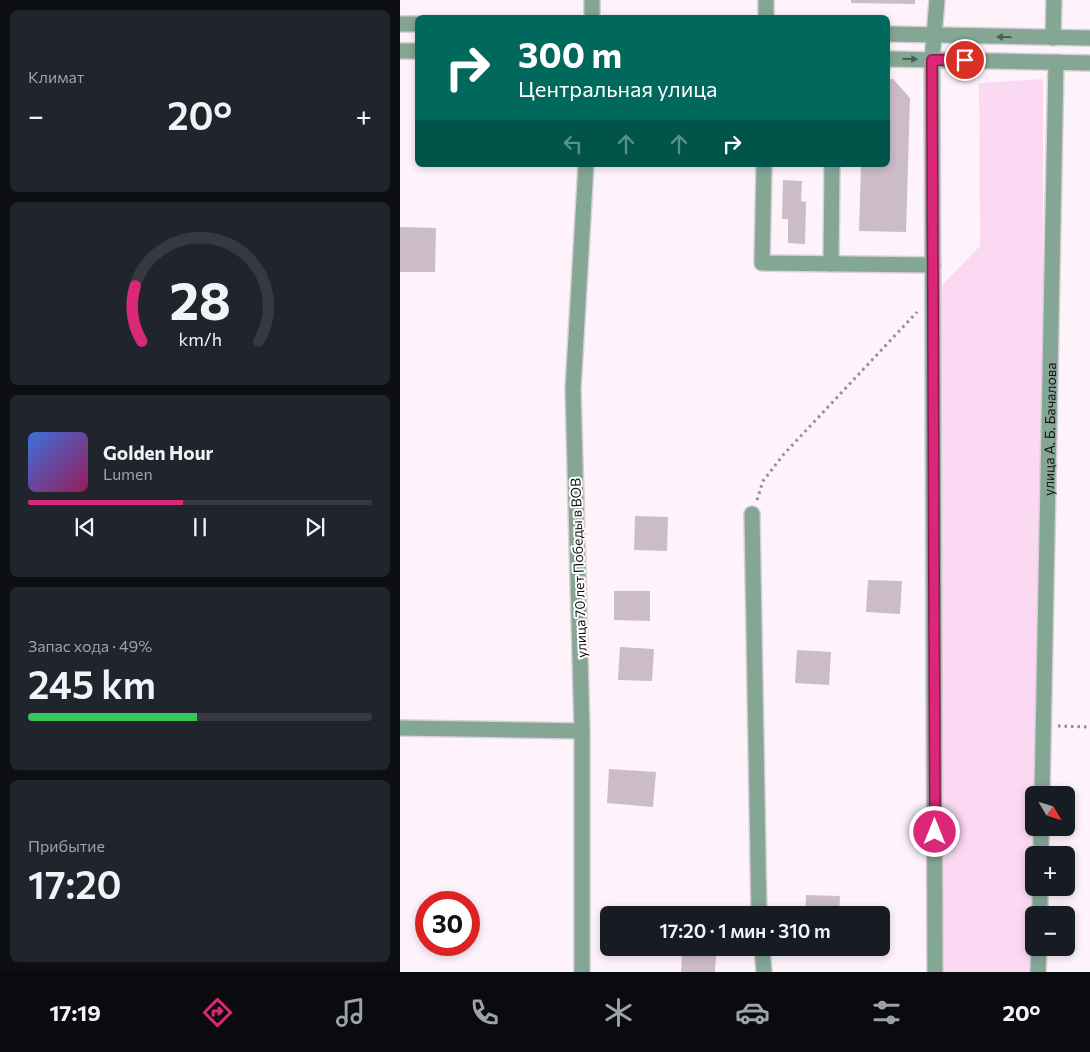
<!DOCTYPE html>
<html lang="ru">
<head>
<meta charset="utf-8">
<style>
  :root { --surface:#171b24; --page:#20242c; --text:#f1f3f6; --muted:#9ea1a6; --line:#363941; --accent:#db2777 }
  body { margin:0; font-family:Commissioner,sans-serif; background:var(--page); color:var(--text); height:100vh; display:flex; flex-direction:column; font-size:19px; white-space:nowrap }
  * { box-sizing:border-box; margin:0 }
  p { font-size:16px; color:var(--muted) }
  .icon { flex:none; width:28px; height:28px; fill:none; stroke:currentColor; stroke-width:2; stroke-linecap:round; stroke-linejoin:round }
  .map { position:relative; flex:1; overflow:hidden }
  .side { display:flex; flex-direction:column; gap:10px; padding:10px; background:#0d0f14; width:400px }
  .side>* { flex:none }
  .hud { position:absolute; left:15px; top:15px; width:475px; height:152px; border-radius:8px; box-shadow:0 2px 8px #0003; background:#00695c; color:#fff; overflow:hidden }
  .needle { width:32px; rotate:128deg }
  .controls { position:absolute; left:625px; top:786px; display:grid; gap:10px }
  .controls a { display:grid; place-items:center; width:50px; height:50px; border-radius:8px; background:var(--surface); box-shadow:0 2px 8px #0003; font-size:25px }
  .speed { position:absolute; left:15px; top:891px; display:flex; gap:10px; font-size:25px; font-weight:700; text-align:center }
  .speed>* { display:grid; place-content:center; width:65px; height:65px; border-radius:50%; background:var(--surface); box-shadow:0 2px 8px #0003; line-height:1 }
  .speed .limit { border:8px solid #d22; background:#fff; color:#111 }
  .pin { position:absolute; display:grid; place-items:center; width:42px; height:42px; color:#fff; margin:-21px; border:2px solid #fff; border-radius:50%; box-shadow:0 1px 5px #0007 }
  .me { position:absolute; width:55px; margin:-28px; rotate:0deg; stroke-linejoin:round; filter:drop-shadow(0 0 4px #0008) }
  .turn { display:flex; align-items:center; gap:18px; height:105px; padding:0 20px; font-size:22px }
  .turn .icon { width:65px; height:65px; stroke-width:2.5 }
  .turn b { display:block; font-size:35px; line-height:42px }
  .lanes { display:flex; align-items:center; height:48px; padding:0 20px; background:#0003; justify-content:center; gap:25px; direction:ltr }
  .lanes .off { opacity:.35 }
  .big { font-size:38px; font-weight:600; line-height:1.1 }
  .side .tile { flex:1; display:flex; flex-direction:column; justify-content:center; gap:8px; min-width:0; padding:0 18px; border-radius:8px; background:var(--page) }
  .side .dial { align-items:center; gap:0 }
  .dial svg { height:130px; overflow:visible; fill:none; stroke:var(--line); stroke-width:7; stroke-linecap:round; text-anchor:middle }
  .dial text { fill:var(--text); stroke:none }
  .song { display:flex; align-items:center; gap:15px }
  .cover { width:60px; height:60px; border-radius:8px; background:linear-gradient(135deg,hsl(220 70% 55%),hsl(330 70% 35%)) }
  .played { height:5px; border-radius:2px; background:linear-gradient(90deg,var(--accent) 45%,var(--line) 45%) }
  .keys { display:flex; justify-content:space-around; direction:ltr }
  .heat { display:flex; justify-content:space-between; align-items:center; font-size:28px; direction:ltr }
  .charge { height:8px; border-radius:4px; background:linear-gradient(90deg,#34c759 49%,var(--line) 0) }
  .trip { position:absolute; left:200px; top:906px; width:290px; height:50px; border-radius:8px; background:var(--surface); box-shadow:0 2px 8px #0003; font-weight:600; line-height:50px; text-align:center }
  .menu { display:flex; height:80px; justify-content:space-around; align-items:center; background:#090b0e; color:var(--muted) }
  .menu .icon { width:35px; height:35px }
  .menu .on { color:var(--accent) }
  .menu b { font-size:22px; color:var(--text) }
  main { display:flex; flex:1; min-height:0 }
  .map>svg:first-child { display:block }
</style>
</head>
<body>
<main>
<section class="side">
<div class="tile"><p>Климат</p>
<div class="heat"><a>−</a><b class="big">20°</b><a>+</a></div>
</div>
<div class="tile dial"><svg viewBox="0 0 100 80">
<path d="M14 69A42 42 0 1 1 86 69"/>
<path d="M14 69A42 42 0 0 1 10 35" stroke="#db2777"/>
<text x="50" y="56" font-size="32" font-weight="700">28</text>
<text x="50" y="72" font-size="11">km/h</text>
</svg></div>
<div class="tile">
<div class="song"><i class="cover"></i><div><b>Golden Hour</b><p>Lumen</p></div></div>
<div class="played"></div>
<div class="keys"><svg class="icon" aria-label="previous" viewBox="0 0 24 24"><path d="M18 5L8 12l10 7zM5 5v14"/></svg><svg class="icon" aria-label="pause" viewBox="0 0 24 24"><path d="M8 5v14M16 5v14"/></svg><svg class="icon" aria-label="next" viewBox="0 0 24 24"><path d="M6 5l10 7-10 7zM19 5v14"/></svg></div>
</div>
<div class="tile"><p>Запас хода · 49%</p><b class="big">245 km</b><div class="charge"></div></div>
<div class="tile"><p>Прибытие</p><b class="big">17:20</b></div>
</section>
<div class="map">
<svg width="690" height="972" viewBox="0 0 690 972">
  <rect width="100%" height="100%" fill="#fef3fb"/>
  <path fill="#fbd9f3" d="M643 79V725L642 795H634V948L638 972H530L542 285 580 246 579 83Z"/>
  <path fill="#ccbcc8" d="M451 0H515V4L451 3Z
    M488 79H493L510 98 506 232 459 231 461 165H488Z
    M383 180 402 181 401 201 406 202 405 244 388 243V219H382Z
    M0 227 36 228 35 272H0Z
    M235 516 268 517 267 551 234 550Z
    M468 580 502 581 500 614 466 612Z
    M214 591H250V621L214 620Z
    M220 647 254 649 252 681 218 680Z
    M397 650 431 652 429 685 395 683Z
    M209 769 256 772 253 807 207 803Z
    M406 895 440 896 439 915H405Z
    M282 954 316 956 315 972H281Z"/>
  <g fill="none" stroke-linecap="round" stroke-linejoin="round">
    <g stroke="#d9cfd6" stroke-width="18">
      <g id="minor">
        <path d="M192 18V0"/>
        <path d="M366 18V0"/>
        <path d="M0 24H18"/>
        <path d="M488 34 690 38"/>
        <path d="M653 38 654 0"/>
        <path d="M0 51H18"/>
        <path d="M488 59 690 63"/>
        <path d="M364 165 362 263 533 265"/>
        <path d="M431 264 432 165"/>
        <path d="M352 514 359 915"/>
        <path d="M0 728 182 731"/>
        <path id="s1" d="M642 795 656 62"/>
        <path d="M641 855V828"/>
        <path d="M640 915V888"/>
        <path d="M362 948 364 972"/>
        <path d="M182 972V731L173 389 186 165"/>
        <path d="M535 972 532 60 537 0"/>
        <path d="M638 972 639 948"/>
      </g>
    </g>
    <path stroke="#958c93" stroke-width="3" stroke-dasharray="2.5 4" stroke-linecap="butt" d="M357 500 363 481 384 454 517 312
      M658 726 690 727"/>
    <use href="#minor" stroke="#84a695" stroke-width="15"/>
  </g>
  <defs><path id="oneway-solid" d="M-6-.8H1V-3.2L6.5 0L1 3.2V.8H-6Z" transform="scale(1.25)"/></defs>
  <g fill="#4e5c56">
    <use href="#oneway-solid" transform="translate(604 37) rotate(-179)"/>
    <use href="#oneway-solid" transform="translate(510 59) rotate(1)"/>
  </g>
  <g fill="none" stroke-linecap="round" stroke-linejoin="round">
    <g stroke="#8e194d" stroke-width="12">
      <path id="route" d="M535 832 532 60H565"/>
    </g>
    <use href="#route" stroke="#db2777" stroke-width="9"/>
  </g>
  <g text-anchor="middle" dominant-baseline="central" stroke-width="4" stroke-linejoin="round" paint-order="stroke">
    <g font-size="14" fill="#171116" stroke="#fff">
      <text stroke="none"><textPath href="#s1" startOffset="366">улица А. Б. Бачалова</textPath></text>
      <text transform="translate(178 568) rotate(-92)">улица 70 лет Победы в ВОВ</text>
    </g>
  </g>
</svg>
<div class="controls">
<a><svg class="needle" viewBox="-14 -14 28 28"><path d="M0-13l5 13h-10z" fill="#e53935"/><path d="M0 13l5-13h-10z" fill="#9ea1a6"/></svg></a>
<a>+</a>
<a>−</a>
</div>
<div class="speed"><div class="limit">30</div></div>
<div class="pin" style="left:565px;top:60px;background:#d93025"><svg class="icon" aria-label="arrive" viewBox="0 0 24 24"><path d="M6 21V4h12l-3 4 3 4H6"/></svg></div>
<svg class="me" style="left:535px;top:832px" viewBox="-20 -20 40 40"><circle r="17" fill="#db2777" stroke="#fff" stroke-width="3"/><path d="M0-11L8 9 0 5-8 9z" fill="#fff"/></svg>
<div class="trip">17:20 · 1 мин · 310 m</div>
<div class="hud">
<div class="turn"><svg class="icon" aria-label="right" viewBox="0 0 24 24"><path d="M7 20v-9h11M14 6l5 5-5 5"/></svg><div><b>300 m</b>Центральная улица</div></div>
<div class="lanes"><svg class="icon off" aria-label="left" viewBox="0 0 24 24"><path d="M17 20v-9H6M10 6l-5 5 5 5"/></svg><svg class="icon off" aria-label="ahead" viewBox="0 0 24 24"><path d="M12 20V5M6 11l6-6 6 6"/></svg><svg class="icon off" aria-label="ahead" viewBox="0 0 24 24"><path d="M12 20V5M6 11l6-6 6 6"/></svg><svg class="icon" aria-label="right" viewBox="0 0 24 24"><path d="M7 20v-9h11M14 6l5 5-5 5"/></svg></div>
</div>
</div>
</main>
<nav class="menu">
<b>17:19</b>
<svg class="icon on" aria-label="directions" viewBox="0 0 24 24"><path d="M12 3l9 9-9 9-9-9zM9 14v-3h6M13 9l2 2-2 2"/></svg>
<svg class="icon" aria-label="music" viewBox="0 0 24 24"><path d="M9 18V5l10-2v13"/><circle cx="6" cy="18" r="3"/><circle cx="16" cy="16" r="3"/></svg>
<svg class="icon" aria-label="phone" viewBox="0 0 24 24"><path d="M5 4h4l2 5-3 2q2 4 5 5l2-3 5 2v4C11 20 4 13 5 4z"/></svg>
<svg class="icon" aria-label="climate" viewBox="0 0 24 24"><path d="M12 3v18M4 7l16 10M4 17L20 7"/></svg>
<svg class="icon" aria-label="car" viewBox="0 0 24 24"><path d="M5 17H2v-5l4-1 3-4h7l3 4 3 1v5h-3M9 17h6M6 11h13"/><circle cx="7" cy="17" r="2"/><circle cx="17" cy="17" r="2"/></svg>
<svg class="icon" aria-label="filters" viewBox="0 0 24 24"><path d="M4 7h16M4 17h16"/><circle cx="9" cy="7" r="2"/><circle cx="15" cy="17" r="2"/></svg>
<b>20°</b>
</nav>
</body>
</html>
